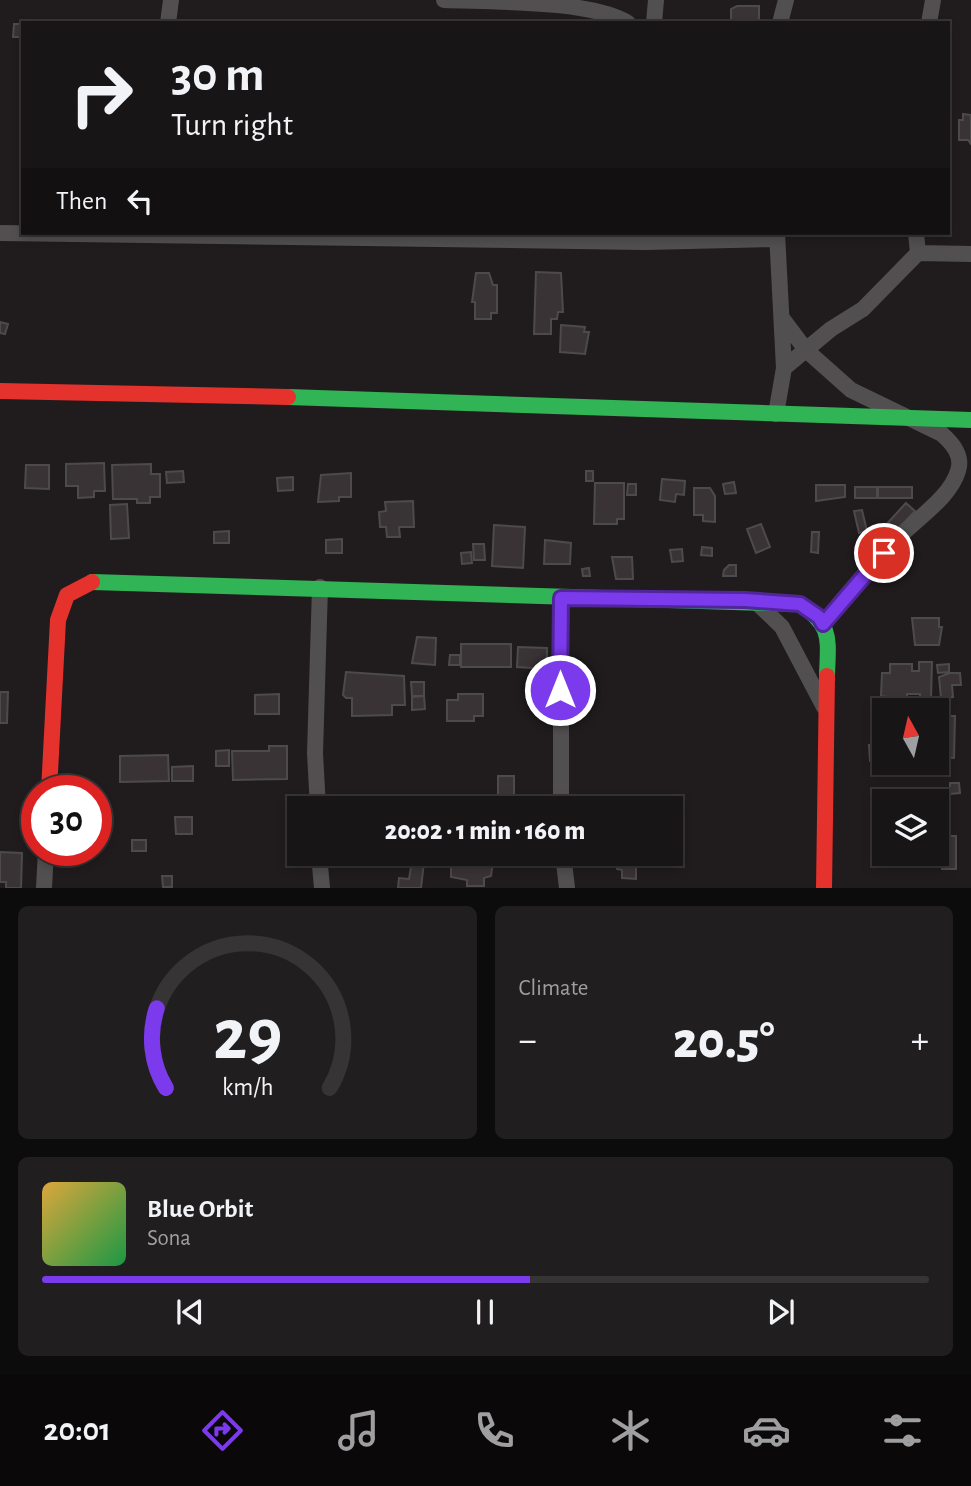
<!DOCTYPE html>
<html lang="en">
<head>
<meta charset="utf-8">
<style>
  :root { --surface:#181516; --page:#211e1f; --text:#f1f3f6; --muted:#9f9fa1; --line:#363435; --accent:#7c3aed }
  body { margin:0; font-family:"Alegreya Sans",sans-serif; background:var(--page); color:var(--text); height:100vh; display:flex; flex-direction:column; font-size:26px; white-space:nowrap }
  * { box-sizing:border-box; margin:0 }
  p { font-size:23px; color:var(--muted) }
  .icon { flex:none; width:38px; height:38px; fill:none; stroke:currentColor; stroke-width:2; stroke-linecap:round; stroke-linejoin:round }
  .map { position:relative; height:888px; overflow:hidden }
  .drawer { display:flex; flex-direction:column; gap:18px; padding:18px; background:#0d0c0c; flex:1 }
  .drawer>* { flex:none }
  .banner { position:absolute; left:21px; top:21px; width:929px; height:214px; border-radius:0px; box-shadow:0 4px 10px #0003,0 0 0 2px var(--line); background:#181516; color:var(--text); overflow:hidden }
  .needle { width:46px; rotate:352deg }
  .buttons { position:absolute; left:872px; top:698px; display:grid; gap:14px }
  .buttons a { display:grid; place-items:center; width:77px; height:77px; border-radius:0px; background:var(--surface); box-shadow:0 4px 10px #0003,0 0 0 2px var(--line); font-size:35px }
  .speed { position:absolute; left:21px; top:775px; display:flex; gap:14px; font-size:35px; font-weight:700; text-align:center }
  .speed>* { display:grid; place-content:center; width:91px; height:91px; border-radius:50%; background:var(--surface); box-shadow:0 4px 10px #0003,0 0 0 2px var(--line); line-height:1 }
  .speed .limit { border:10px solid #d22; background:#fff; color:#111 }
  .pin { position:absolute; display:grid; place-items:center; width:60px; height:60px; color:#fff; margin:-30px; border:4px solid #fff; border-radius:50%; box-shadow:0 2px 7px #0007 }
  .me { position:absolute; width:77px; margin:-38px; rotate:0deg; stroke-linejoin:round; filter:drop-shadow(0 0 5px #0008) }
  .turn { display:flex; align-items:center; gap:24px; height:147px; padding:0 35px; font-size:32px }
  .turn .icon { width:91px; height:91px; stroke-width:2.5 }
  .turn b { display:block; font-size:49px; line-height:60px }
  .then { display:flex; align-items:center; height:66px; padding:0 35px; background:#0003; gap:14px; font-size:26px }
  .big { font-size:52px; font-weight:800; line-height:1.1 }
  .drawer .card { flex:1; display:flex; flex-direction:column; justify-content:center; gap:10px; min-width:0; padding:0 24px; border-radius:10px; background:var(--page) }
  .drawer .dial { align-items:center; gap:0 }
  .dial svg { height:182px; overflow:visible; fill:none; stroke:var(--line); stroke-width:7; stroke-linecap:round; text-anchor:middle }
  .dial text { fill:var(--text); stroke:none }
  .song { display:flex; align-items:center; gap:21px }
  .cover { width:84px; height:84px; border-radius:10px; background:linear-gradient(135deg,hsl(40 70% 55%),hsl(140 70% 35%)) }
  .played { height:7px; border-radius:4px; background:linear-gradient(90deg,var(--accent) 55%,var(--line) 55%) }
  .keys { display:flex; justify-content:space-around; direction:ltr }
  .heat { display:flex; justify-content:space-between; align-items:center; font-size:38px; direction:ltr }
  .drawer .tiles { flex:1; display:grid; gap:18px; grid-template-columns:1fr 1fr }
  .card:last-child { grid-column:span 2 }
  .trip { position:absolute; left:287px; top:796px; width:396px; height:70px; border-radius:0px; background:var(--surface); box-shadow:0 4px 10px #0003,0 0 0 2px var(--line); font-weight:800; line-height:70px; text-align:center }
  .tab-bar { display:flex; height:112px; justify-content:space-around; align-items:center; background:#0a0809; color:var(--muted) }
  .tab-bar .icon { width:49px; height:49px }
  .tab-bar .on { color:var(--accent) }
  .tab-bar b { font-size:32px; color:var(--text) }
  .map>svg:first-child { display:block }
</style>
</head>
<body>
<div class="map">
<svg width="971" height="888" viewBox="0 0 971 888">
  <rect width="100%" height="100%" fill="#201c1e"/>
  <path fill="#3a3336" stroke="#4d4a4b" stroke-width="2" d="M737 6H759V23L731 22V9Z
    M14 24H23V37H13Z
    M963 114 971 115V144L968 140H959V120H963Z
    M536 272 561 273 563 312H558L557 319H551V334H534Z
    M476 273H489L493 285H497V313H491V319H475V302H472Z
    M0 322 8 324 5 334 0 333Z
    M561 325 585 327 584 332H589L585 354 560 352Z
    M104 463 105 491H94V497L78 498V486H66V464Z
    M151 464V474H160V497H150V503H137V499H113L112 465Z
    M26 465H49V489L25 488Z
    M183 471 184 482 167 483 166 472Z
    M586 471H593V481H586Z
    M351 473V497H339V501L318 502 321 475Z
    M293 477V490L278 491 277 478Z
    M662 479 685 481 684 495 676 494 675 502 660 500Z
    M734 482 736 493 725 494 723 484Z
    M595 483H624V519H617V524H594Z
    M628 484H636V495H627Z
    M816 485H845V497L816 501Z
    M855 487H877V498H855Z
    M878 487H912V498H878Z
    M694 488H710L715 496V522L703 521V515H694Z
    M413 501 414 527H399L400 537H387L386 527H380L379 512 386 511 385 502Z
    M906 503 915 511 892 536 883 528Z
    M127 504 129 538 111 539 110 505Z
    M862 510 867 531 859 533 854 511Z
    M761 524 770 547 756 553 747 529Z
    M494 525 525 527 523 568 492 566Z
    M229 531V543H214V532Z
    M812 532H819L818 553 811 552Z
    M342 539V553H326V540Z
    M545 540 571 543 570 564H544Z
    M473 544H484L485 560H474Z
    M702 547 712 548V556L701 555Z
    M682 549 683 561 672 562 670 550Z
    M471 552 472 563 462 564 461 553Z
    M612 557H632L633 579H616Z
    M729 565H736V576H723L724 570Z
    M589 568 590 576H583L582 569Z
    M912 618H939V627H942L939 645H915Z
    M417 637 436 638 435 665 412 663Z
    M461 644H511V667H461Z
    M518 647 547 648V669L517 667Z
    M450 655H460V665H449Z
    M919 662H932L931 698H920V694H907V700L881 696 882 673H890V664H912V671H919Z
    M949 664V672L938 673 937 665Z
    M346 672 404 676 405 705H392V715L352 716V698H346L343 695Z
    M950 673H960L961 685H952L953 697 941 698 939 677Z
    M411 682H424V696H412Z
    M0 692H8L7 723H0Z
    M279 694V714H255V695Z
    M458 694H483V716H474V721H447V700H458Z
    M424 696 425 709 412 710V697Z
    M936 716H955L954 758 936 757Z
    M884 744V760L870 761 869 745Z
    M269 746H287V779L233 780 232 751H269Z
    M229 750V766H216V751Z
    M168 755 169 781 120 782V756Z
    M193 766V781H172V767Z
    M498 776H514V797L524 808H495V801H498Z
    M950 783H959L960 793 950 794Z
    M597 796 631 801 630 808H599L595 807Z
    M175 817H192V834H176Z
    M942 836H956V869H942Z
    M132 840H146V851H132Z
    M0 852 22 853 21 888H6V882H0Z
    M451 854H494L491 876 484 878V886H467V880L451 877Z
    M618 857H636V879L622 878V870L617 869Z
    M412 861 424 862 421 888H398L399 878 409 879Z
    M162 876H172V887H163Z"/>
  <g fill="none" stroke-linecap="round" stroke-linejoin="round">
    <path stroke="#514f50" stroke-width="16" d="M444 0C492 2 591 0 628 23
      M168 23 171 0
      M654 23 656 0
      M780 23 786 0
      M929 23 933 0
      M0 233 645 242 777 239
      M916 233 918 253
      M782 318 806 350 851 390 942 434C953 444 963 456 958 471 950 498 916 519 897 539 871 566 846 595 823 624
      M784 368 831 329 863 309 918 253 971 254
      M776 414 784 368 777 233
      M561 598V808
      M755 601 782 627 824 707
      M318 808 315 753 320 587
      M319 854 322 888
      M563 854 567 888
      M44 888 46 850"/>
    <path stroke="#30b455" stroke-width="16" d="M288 397 971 420
      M92 582 800 604C833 626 828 639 827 676"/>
    <path stroke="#e5322d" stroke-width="16" d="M0 391 288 397
      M49 791 58 620 67 595 92 582
      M824 888 827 676"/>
  </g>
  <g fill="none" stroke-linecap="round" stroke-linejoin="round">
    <g stroke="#51269a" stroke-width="18">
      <path id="route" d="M560 690 561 598 745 600 800 604 819 617 823 624 884 553"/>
    </g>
    <use href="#route" stroke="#7c3aed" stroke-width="12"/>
  </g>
</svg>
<div class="buttons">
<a><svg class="needle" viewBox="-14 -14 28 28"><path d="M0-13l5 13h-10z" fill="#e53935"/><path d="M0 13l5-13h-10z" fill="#9f9fa1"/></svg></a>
<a><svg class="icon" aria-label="layers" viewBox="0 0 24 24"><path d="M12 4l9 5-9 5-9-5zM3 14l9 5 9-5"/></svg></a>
</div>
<div class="speed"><div class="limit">30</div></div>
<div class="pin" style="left:884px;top:553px;background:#d93025"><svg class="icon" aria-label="arrive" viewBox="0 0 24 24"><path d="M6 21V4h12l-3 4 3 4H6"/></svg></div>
<svg class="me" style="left:560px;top:690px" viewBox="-20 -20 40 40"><circle r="17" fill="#7c3aed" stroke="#fff" stroke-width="3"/><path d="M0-11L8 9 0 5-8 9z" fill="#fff"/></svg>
<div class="trip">20:02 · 1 min · 160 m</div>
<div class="banner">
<div class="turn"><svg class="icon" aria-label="right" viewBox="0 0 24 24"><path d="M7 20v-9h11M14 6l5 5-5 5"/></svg><div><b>30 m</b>Turn right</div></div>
<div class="then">Then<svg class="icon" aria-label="left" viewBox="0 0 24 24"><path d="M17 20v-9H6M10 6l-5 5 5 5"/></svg></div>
</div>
</div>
<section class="drawer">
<div class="tiles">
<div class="card dial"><svg viewBox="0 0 100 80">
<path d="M14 69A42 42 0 1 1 86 69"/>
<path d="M14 69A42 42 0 0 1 10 34" stroke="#7c3aed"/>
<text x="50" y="56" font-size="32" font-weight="700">29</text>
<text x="50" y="72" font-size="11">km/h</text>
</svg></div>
<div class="card"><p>Climate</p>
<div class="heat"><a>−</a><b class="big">20.5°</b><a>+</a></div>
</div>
<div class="card">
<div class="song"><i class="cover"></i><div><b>Blue Orbit</b><p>Sona</p></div></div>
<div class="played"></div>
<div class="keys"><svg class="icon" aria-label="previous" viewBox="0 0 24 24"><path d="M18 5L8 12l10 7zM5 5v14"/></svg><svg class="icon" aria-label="pause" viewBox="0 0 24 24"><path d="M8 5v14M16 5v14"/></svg><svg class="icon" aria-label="next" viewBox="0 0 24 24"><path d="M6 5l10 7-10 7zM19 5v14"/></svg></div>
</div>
</div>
</section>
<nav class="tab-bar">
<b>20:01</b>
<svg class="icon on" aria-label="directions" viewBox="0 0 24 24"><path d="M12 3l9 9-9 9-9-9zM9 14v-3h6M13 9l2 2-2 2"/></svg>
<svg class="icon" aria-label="music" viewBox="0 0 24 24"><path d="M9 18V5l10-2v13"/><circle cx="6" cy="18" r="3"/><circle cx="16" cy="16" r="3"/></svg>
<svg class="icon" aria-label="phone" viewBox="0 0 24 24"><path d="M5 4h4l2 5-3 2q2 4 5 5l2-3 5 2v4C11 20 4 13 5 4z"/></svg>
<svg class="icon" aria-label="climate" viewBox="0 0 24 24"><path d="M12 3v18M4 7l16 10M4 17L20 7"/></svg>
<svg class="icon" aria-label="car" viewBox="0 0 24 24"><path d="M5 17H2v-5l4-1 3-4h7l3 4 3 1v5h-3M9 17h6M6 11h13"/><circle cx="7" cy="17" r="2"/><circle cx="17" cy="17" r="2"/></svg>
<svg class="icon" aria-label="filters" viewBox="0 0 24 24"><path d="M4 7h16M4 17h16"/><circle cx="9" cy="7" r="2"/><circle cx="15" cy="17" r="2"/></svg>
</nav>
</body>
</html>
